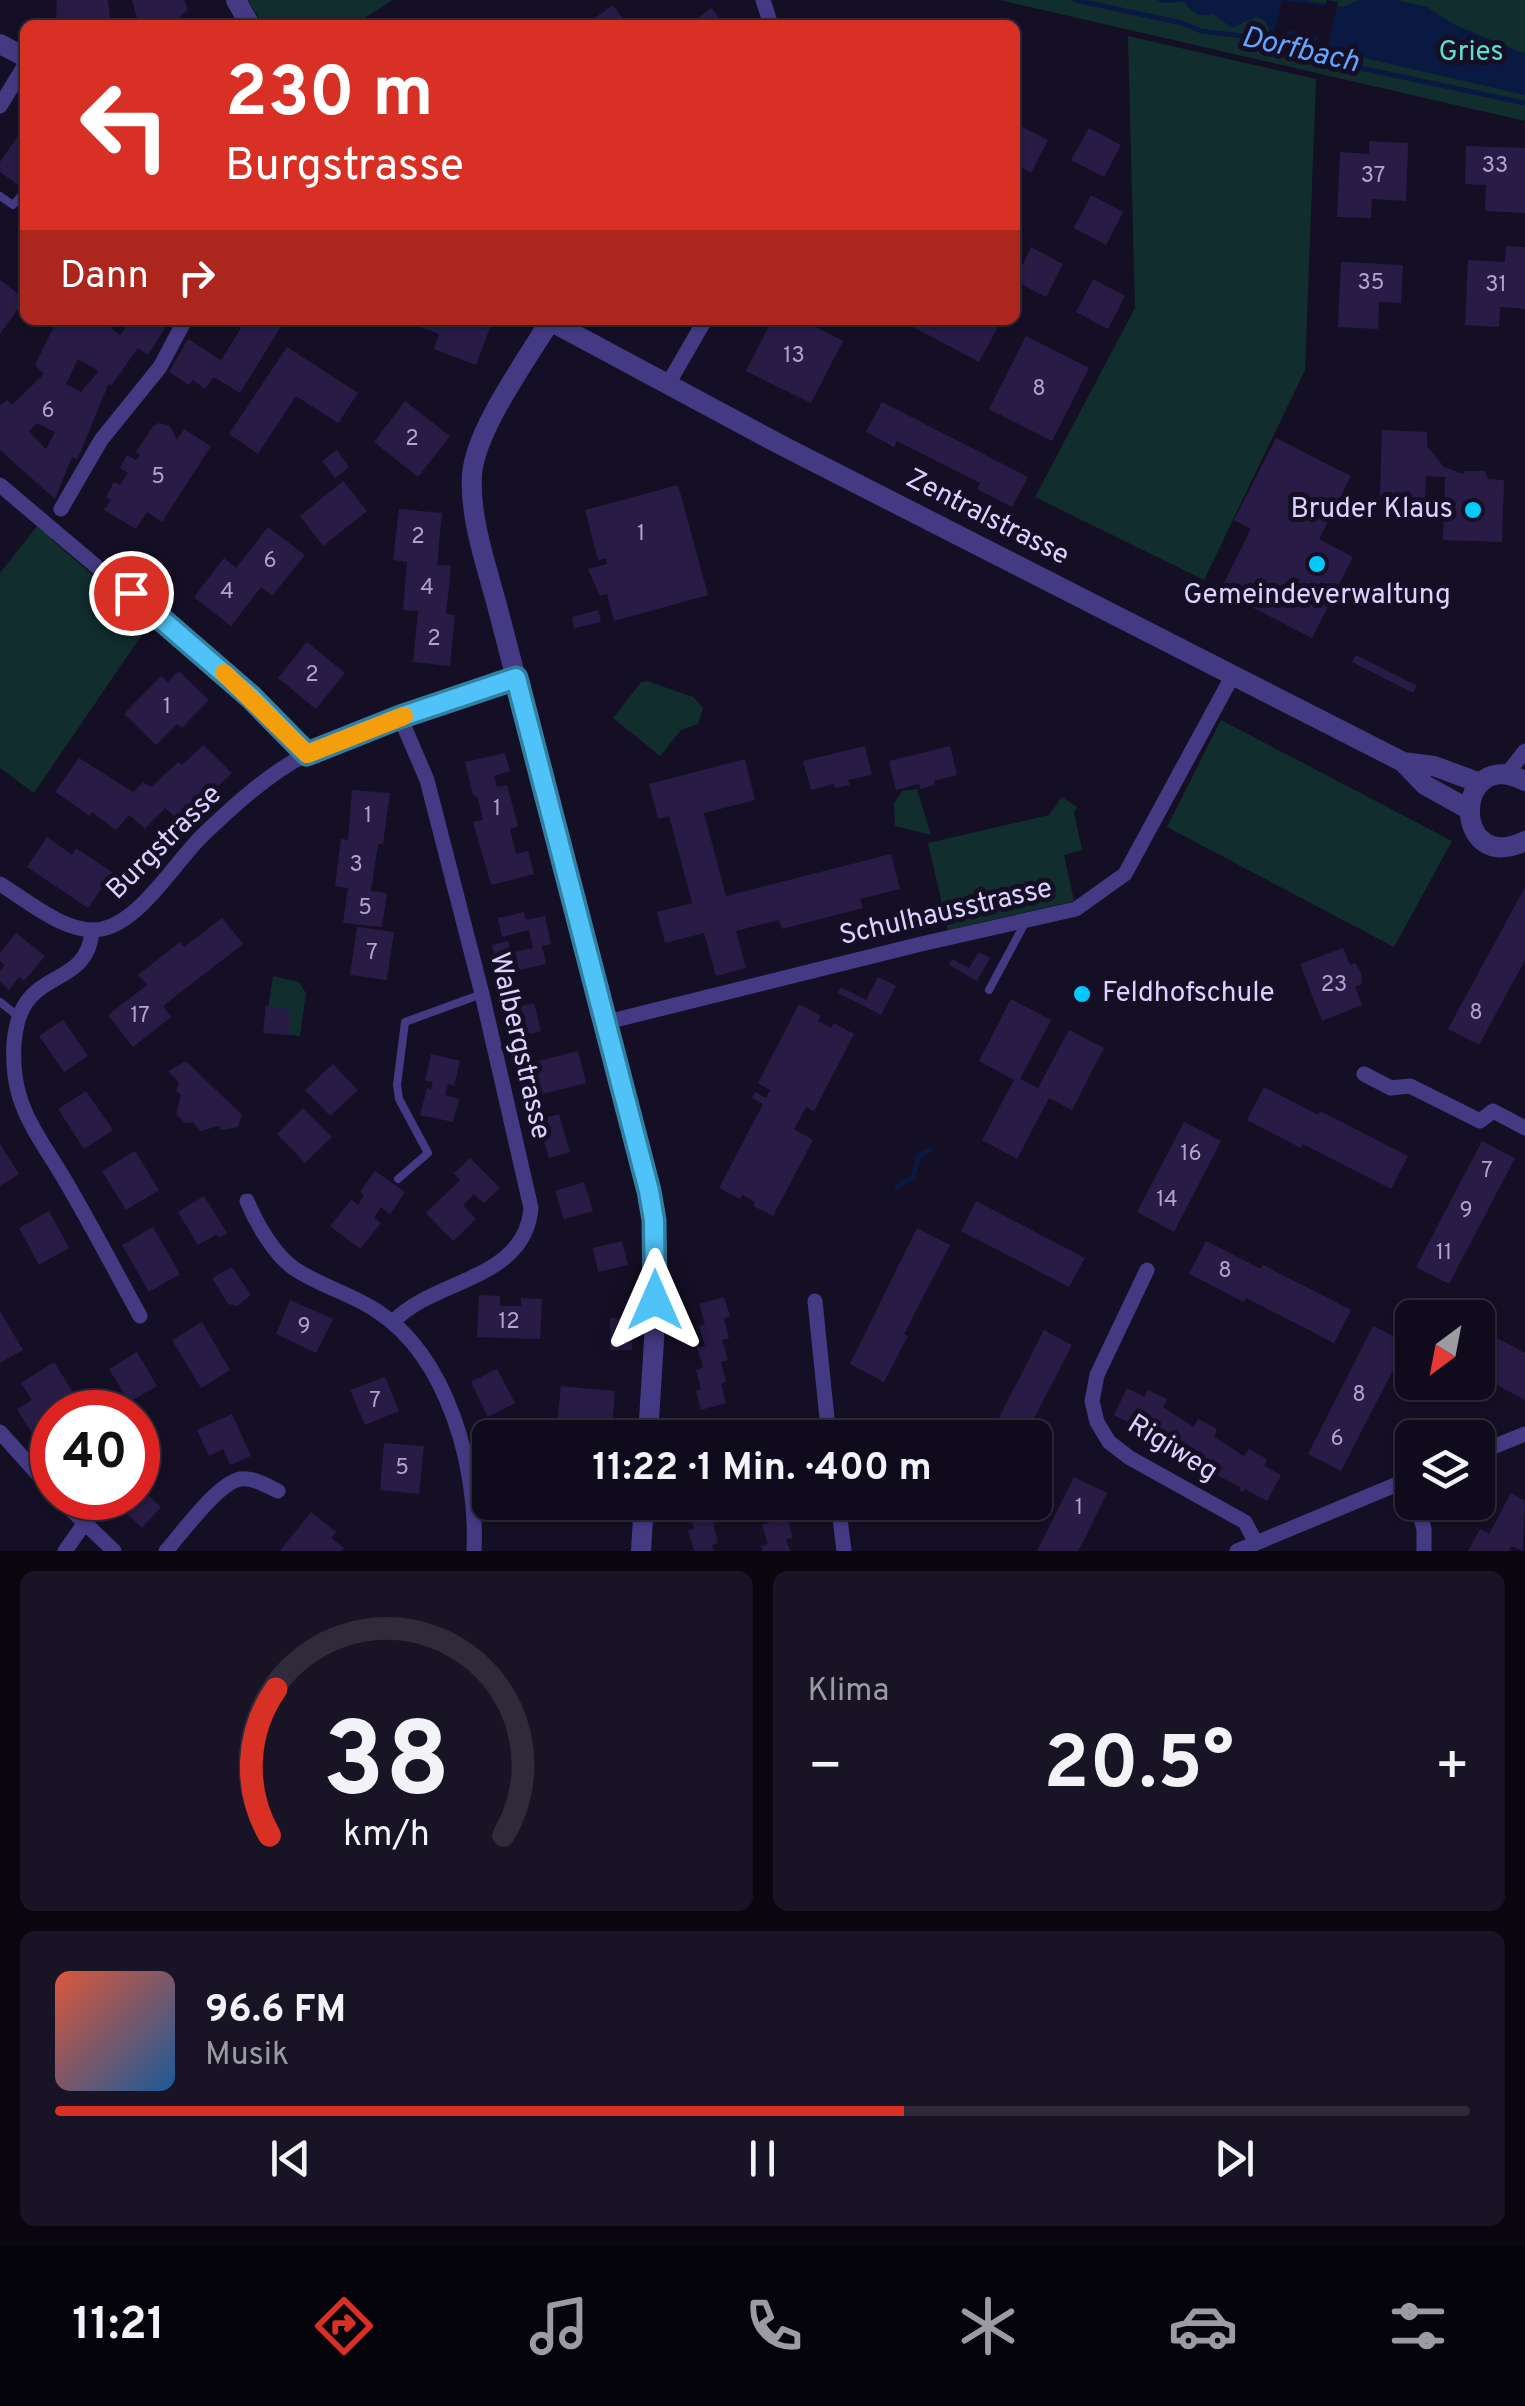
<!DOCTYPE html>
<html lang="de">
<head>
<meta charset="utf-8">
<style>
  :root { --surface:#100b1c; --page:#191425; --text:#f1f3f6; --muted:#9c9ba3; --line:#302b3b; --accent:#d93025 }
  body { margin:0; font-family:Overpass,sans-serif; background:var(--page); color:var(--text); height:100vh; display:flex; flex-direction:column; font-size:38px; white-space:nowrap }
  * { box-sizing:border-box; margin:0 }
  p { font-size:32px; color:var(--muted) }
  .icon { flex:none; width:55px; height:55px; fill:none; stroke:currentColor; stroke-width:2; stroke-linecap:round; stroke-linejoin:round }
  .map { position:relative; height:1551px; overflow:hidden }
  .side { display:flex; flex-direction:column; gap:20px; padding:20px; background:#09060f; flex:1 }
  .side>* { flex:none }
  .guide { position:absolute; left:20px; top:20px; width:1000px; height:305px; border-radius:15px; box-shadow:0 2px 8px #0004,0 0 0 2px var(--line); background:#d93025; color:#fff; overflow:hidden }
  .needle { width:65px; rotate:212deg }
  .tools { position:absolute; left:1395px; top:1300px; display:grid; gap:20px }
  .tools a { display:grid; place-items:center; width:100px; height:100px; border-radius:15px; background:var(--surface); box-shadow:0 2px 8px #0004,0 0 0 2px var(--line); font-size:50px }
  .speed { position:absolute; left:30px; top:1390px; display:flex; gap:20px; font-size:50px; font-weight:700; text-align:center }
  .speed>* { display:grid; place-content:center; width:130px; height:130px; border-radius:50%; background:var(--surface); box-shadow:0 2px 8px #0004,0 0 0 2px var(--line); line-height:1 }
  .speed .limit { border:15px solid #d22; background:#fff; color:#111 }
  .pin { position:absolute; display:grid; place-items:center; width:85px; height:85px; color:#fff; margin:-42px; border:5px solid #fff; border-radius:50%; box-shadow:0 2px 10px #0007 }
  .me { position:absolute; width:110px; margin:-55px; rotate:0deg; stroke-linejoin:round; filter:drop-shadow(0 0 8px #0008) }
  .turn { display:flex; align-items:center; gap:35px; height:210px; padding:0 40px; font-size:45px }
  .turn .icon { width:130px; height:130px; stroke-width:2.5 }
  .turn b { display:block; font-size:70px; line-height:85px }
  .then { display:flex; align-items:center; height:95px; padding:0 40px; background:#0003; gap:20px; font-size:38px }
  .big { font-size:75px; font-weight:700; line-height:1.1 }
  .side .tile { flex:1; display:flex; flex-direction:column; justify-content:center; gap:15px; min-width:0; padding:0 35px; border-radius:15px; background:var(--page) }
  .side .dial { align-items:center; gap:0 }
  .dial svg { height:260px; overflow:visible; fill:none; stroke:var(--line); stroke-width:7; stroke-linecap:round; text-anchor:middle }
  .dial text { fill:var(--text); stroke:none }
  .song { display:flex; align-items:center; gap:30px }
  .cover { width:120px; height:120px; border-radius:15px; background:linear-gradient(135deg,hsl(10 70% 55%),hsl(210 70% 35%)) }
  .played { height:10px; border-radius:5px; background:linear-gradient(90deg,var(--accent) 60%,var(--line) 60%) }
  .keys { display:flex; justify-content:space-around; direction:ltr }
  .heat { display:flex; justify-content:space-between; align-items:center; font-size:55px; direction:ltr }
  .side .tiles { flex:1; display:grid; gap:20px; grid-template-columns:1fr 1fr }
  .tile:last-child { grid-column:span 2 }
  .trip { position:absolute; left:472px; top:1420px; width:580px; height:100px; border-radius:15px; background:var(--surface); box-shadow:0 2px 8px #0004,0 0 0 2px var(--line); font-weight:700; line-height:100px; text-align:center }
  .dock { display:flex; height:160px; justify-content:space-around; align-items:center; background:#06040b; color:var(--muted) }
  .dock .icon { width:70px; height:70px }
  .dock .selected { color:var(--accent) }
  .dock b { font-size:45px; color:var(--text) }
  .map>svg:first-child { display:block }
</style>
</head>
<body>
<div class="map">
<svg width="1525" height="1551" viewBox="0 0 1525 1551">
  <rect width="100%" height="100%" fill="#150f25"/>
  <path fill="#122d2e" d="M248 0H393L353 25H263Z
    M1000 0H1525V121Z
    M1128 36 1316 79 1305 370 1204 580 1035 497 1135 308Z
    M42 520 57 532 52 540 96 578 103 569 156 614 34 793 0 768V573Z
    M647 681 693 697 703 708 698 724 681 730 660 756 613 718 641 682Z
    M1221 720 1452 841 1394 947 1167 827Z
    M917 789 931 835 895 826 894 803 902 791Z
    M1062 797 1077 807 1074 812 1082 850 1064 855 1074 901 948 930 928 843 1049 815Z
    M273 976 299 982 306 993 300 1036 265 1032Z"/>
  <path fill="#0a1942" d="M1157 0H1304L1343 7 1359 0H1396L1427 7 1453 24 1525 54V95L1273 37 1265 21 1256 17 1232 28 1213 14C1198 18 1194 13 1184 2L1163 3Z"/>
  <path fill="#150f25" d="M1282 0 1325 6 1327 0 1338 2 1326 55 1314 52 1317 37 1288 30 1285 45 1272 42Z"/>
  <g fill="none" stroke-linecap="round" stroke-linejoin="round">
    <path stroke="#0a1942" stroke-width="5" d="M1075 0 1182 23 1201 31 1242 36 1248 41 1347 61 1351 66 1525 103
      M896 1187 913 1177 919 1155 930 1150"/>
  </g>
  <path fill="#281b45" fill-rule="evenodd" d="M57 0H108L111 25H59L56 23Z
    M132 0H184L188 9 172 25H152L137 18Z
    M613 5 627 25H585Z
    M711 8 725 25H689Z
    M1015 123 1048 140 1031 173 1015 164Z
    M25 125V173L17 184 0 172V162Z
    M1089 128 1121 145 1104 177 1071 160Z
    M1369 141 1408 143 1406 201 1372 199 1371 218 1337 217 1340 152 1369 154Z
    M1466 146 1525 148V213L1485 211 1486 185 1465 184Z
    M1091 195 1123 212 1106 245 1074 228Z
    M1506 246 1525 247V309L1500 307 1499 327 1465 325 1468 260 1505 262Z
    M1031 247 1063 264 1046 297 1015 281Z
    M1341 262 1403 265 1401 303 1379 302 1378 329 1338 327Z
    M1093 279 1125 296 1108 329 1076 312Z
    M0 280 25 299 0 334Z
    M57 320H107L105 323 120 335 131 320H170L148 355 138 348 111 386 109 383 77 460 72 457 55 499 0 450V406L7 400 12 405 44 374 35 365ZM78 359 99 371 81 392 66 384ZM37 423 55 432 46 449 29 431Z
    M246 320H285L240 393 214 377 205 389 193 380 189 385 169 372 188 339 221 360Z
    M420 320H493L476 365 434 349 439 334 418 326Z
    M772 320H802L843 341 811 403 746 371Z
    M900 320H989L999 325 979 362Z
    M1026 336 1089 368 1052 441 989 409Z
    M287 347 358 393 338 423 296 396 258 454 229 434Z
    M405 401 450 436 418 477 374 442Z
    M882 402 1028 477 1012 507 977 489 980 483 897 441 894 447 866 432Z
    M159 423 170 426 177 440 184 429 211 446 162 522 147 512 136 529 104 510 111 500 106 497 114 482 120 485 128 473 120 468 127 455 136 460 140 455 136 452 153 426Z
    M1382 430 1427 432V446L1444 467 1463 474 1465 471H1485L1488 479 1504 480 1502 542 1443 540 1445 477 1426 476 1425 498 1380 496Z
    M1276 438 1351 476 1319 539 1353 557 1312 638 1220 591 1251 529 1234 520Z
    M337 450 349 467 335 478 322 461Z
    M343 481 367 511 323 546 300 516Z
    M678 485 708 595 614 621 607 594 600 596 588 569 607 564 606 558 598 560 585 510Z
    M399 509 442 513 437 565 451 566 446 614 455 615 450 666 413 662 418 611 403 610 407 562 393 560Z
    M268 527 305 555 272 596 261 587 231 626 194 597 224 558 236 568Z
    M598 610 601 622 574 628 572 617Z
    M307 642 345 673 316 709 278 678Z
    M1356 655 1417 686 1413 693 1352 662Z
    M179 671 209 700 182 728 177 724 156 745 124 714 161 676 168 682Z
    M203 745 232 773 203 801 200 798 178 820 165 808 145 829 129 815 116 830 92 812 90 816 55 792 79 758 133 792 143 782 151 787 178 762 182 765Z
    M865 746 872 775 848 780 850 785 835 788 834 784 811 790 803 761Z
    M950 746 957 775 934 781 935 785 920 789 919 784 896 790 889 761Z
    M505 753 510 771 494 776 497 787 507 785 518 826 510 829 516 854 528 851 534 874 491 885 473 822 483 820 478 798 473 795 465 762Z
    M745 759 755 800 704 813 726 896 891 854 900 889 860 899 863 908 782 929 779 920 736 931 746 968 716 976 704 933 665 943 657 912 692 903 669 816 658 819 649 784Z
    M352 790 390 793 383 844H378L371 891 387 893 382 927 343 923 348 888 335 886 341 839 348 840Z
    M47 837 72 855 76 848 113 873 88 908 27 867Z
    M1525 887V960L1479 1045 1448 1029Z
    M524 912 526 920 545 916 551 944 542 946 546 964 519 970 515 952 533 948 529 930 502 937 498 918Z
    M222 918 243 944 163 1006 171 1017 133 1047 108 1015 147 985 138 975 180 942 184 947Z
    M357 927 394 932 387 980 350 975Z
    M16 933 45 956 24 981 19 977 9 990 0 982V971L5 965 0 961V953Z
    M508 941 516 970 499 974 492 945Z
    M1343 948 1350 965 1355 963 1361 973 1362 984 1355 987 1362 1005 1322 1021 1300 964Z
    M979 952 990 958 977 981 949 965 952 959 969 968Z
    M878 977 896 986 881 1015 838 993 841 987 866 1000Z
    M1011 999 1051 1020 1020 1079 1038 1088 1069 1030 1104 1048 1072 1110 1049 1098 1017 1159 982 1140 1014 1080 979 1061Z
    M534 1003 541 1031 517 1037 510 1009Z
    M799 1004 821 1016 818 1021 831 1028 834 1023 854 1034 814 1111 806 1107 794 1129 813 1140 773 1216 753 1206 755 1202 742 1195 740 1199 719 1188 763 1104 752 1098 755 1092 766 1098 770 1090 758 1083Z
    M266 1005 289 1010 290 1035 263 1033Z
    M63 1020 88 1056 64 1072 39 1036Z
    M578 1051 586 1083 530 1097 522 1065Z
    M431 1054 460 1061 454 1086 448 1084 445 1095 459 1099 453 1122 420 1115 427 1088 431 1089 433 1082 425 1081Z
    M186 1061 242 1115 238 1127 222 1130 218 1126 201 1131 192 1122 185 1123 176 1114 181 1095 176 1091 179 1083 168 1071Z
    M333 1064 358 1090 330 1116 305 1090Z
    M1264 1087 1318 1115 1320 1111 1408 1156 1391 1189 1303 1144 1301 1148 1247 1120Z
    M86 1091 113 1130 84 1149 58 1109Z
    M303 1108 332 1137 305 1163 277 1134Z
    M559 1114 570 1152 549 1158 538 1120Z
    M1184 1122 1221 1141 1174 1232 1137 1212Z
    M1482 1141 1515 1158 1449 1284 1416 1267Z
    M0 1144 19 1174 0 1186Z
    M135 1151 159 1190 126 1210 102 1171Z
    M470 1158 500 1188 484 1203 474 1194 463 1205 476 1219 453 1241 426 1213 460 1180 454 1173Z
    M375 1171 405 1192 390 1214 381 1207 374 1218 381 1223 360 1249 330 1226 351 1200 358 1205 364 1195 360 1192Z
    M584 1182 593 1211 564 1219 555 1191Z
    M204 1196 227 1233 219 1238 217 1234 198 1245 178 1212Z
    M976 1201 1085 1258 1069 1287 961 1231Z
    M49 1211 69 1248 39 1265 19 1228Z
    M153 1227 180 1274 149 1292 122 1245Z
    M917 1228 950 1245 904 1334 908 1336 884 1382 850 1364Z
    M622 1241 628 1265 598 1272 593 1248Z
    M1206 1241 1261 1269 1263 1265 1351 1310 1334 1343 1246 1298 1244 1302 1189 1274Z
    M232 1267 251 1295 237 1306 228 1304 212 1278Z
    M479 1295 500 1296V1306H521V1298L542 1299 540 1339 477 1337Z
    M724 1297 730 1316 724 1318 729 1338 722 1340 728 1360 721 1362 726 1382 721 1384 726 1403 701 1410 696 1391 701 1389 696 1370 703 1367 697 1348 705 1346 699 1326 705 1324 699 1304Z
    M290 1300 333 1319 316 1353 276 1334Z
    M0 1311 23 1350 0 1363Z
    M610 1318H632V1350H610Z
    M202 1322 230 1370 201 1388 172 1340Z
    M1373 1326 1407 1343 1341 1471 1308 1454Z
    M1478 1328 1525 1353V1400L1478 1375Z
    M1044 1330 1072 1345 1024 1438H996L990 1435Z
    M137 1352 157 1386 129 1402 109 1369Z
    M54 1362 79 1402 63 1412H52V1419L31 1432 17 1409 32 1400 21 1383Z
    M497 1369 515 1403 488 1417 471 1382Z
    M385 1377 399 1411 365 1425 350 1390Z
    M561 1386 615 1391 612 1427 557 1422Z
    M1127 1388 1144 1397 1148 1390 1167 1399 1163 1407 1194 1427 1198 1419 1217 1429 1214 1437 1244 1456 1249 1449 1267 1459 1264 1466 1281 1475 1267 1501 1245 1489 1243 1492 1239 1490 1241 1487 1214 1474 1216 1471 1194 1460 1193 1463 1189 1461 1190 1458 1164 1444 1165 1441 1144 1430 1142 1433 1138 1431 1140 1428 1114 1415Z
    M232 1414 251 1456 230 1465 223 1449 209 1456 197 1430Z
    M384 1443 424 1446 419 1494 380 1490Z
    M138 1469 151 1482 143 1490 161 1507 142 1528 110 1498H138Z
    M1074 1477 1107 1493 1084 1540 1078 1551H1037Z
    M1511 1493 1525 1501 1523 1551 1511 1546 1509 1551H1468L1480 1529 1489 1534Z
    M568 1502H594V1518L567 1517Z
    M694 1502H713L718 1522 713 1523 718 1543 712 1545 714 1551H694L688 1530 694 1529 688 1509 695 1507Z
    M767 1502H790L794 1516 787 1518 793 1538 786 1539 790 1551H763L761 1546 768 1544 762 1525 769 1523 764 1504Z
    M311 1512 336 1532 331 1538 344 1548 341 1551H280Z"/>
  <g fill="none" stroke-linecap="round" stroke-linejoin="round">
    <path stroke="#443a83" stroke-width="8" d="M0 196 13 205 25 191
      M989 990 1026 921
      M0 1002 19 1017
      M398 1179 428 1153 399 1099 397 1085 405 1022 482 994"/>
    <path stroke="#443a83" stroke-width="15" d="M763 0 771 25
      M0 106 25 65
      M668 384 705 320
      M0 485 251 697 307 754
      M61 509 101 440 160 367 185 320
      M1506 775 1525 751
      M0 884C28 901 68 936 102 929 140 921 174 864 201 837 232 807 270 772 309 753 374 720 447 701 516 678
      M92 930C89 982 39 971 21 1012 11 1036 12 1070 19 1095 28 1126 50 1154 66 1182 92 1226 115 1271 140 1316
      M607 1022 921 944 1076 909 1125 874 1233 675
      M1364 1074 1391 1088 1410 1086 1480 1121 1493 1111 1525 1128
      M247 1201C256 1223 275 1256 295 1269 320 1286 352 1294 377 1311 449 1358 478 1470 474 1551
      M1147 1270 1097 1375 1092 1401 1097 1422 1109 1442 1130 1458 1245 1522 1256 1543
      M815 1301 829 1438
      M393 1322C434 1278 525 1281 531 1208L482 994 427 780 400 717
      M0 1432 52 1490
      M1478 1453 1525 1434
      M59 1498 114 1551
      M838 1502 844 1551
      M1416 1502 1424 1529V1551
      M65 1551 84 1524
      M166 1551C182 1533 217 1484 240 1479 253 1477 267 1486 278 1491
      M1237 1551 1412 1478"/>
    <path stroke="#443a83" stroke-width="20" d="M236 0 250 25
      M0 44 25 57
      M548 320 781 445 1403 762 1425 785 1468 809
      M550 321C526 361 476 429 472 474 469 519 488 570 499 613L649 1191C663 1272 652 1356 648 1438
      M1403 762 1434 766 1480 783
      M1525 781C1452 744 1451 877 1525 841
      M641 1551 644 1502"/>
  </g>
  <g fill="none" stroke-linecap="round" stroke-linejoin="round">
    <g stroke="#337fa1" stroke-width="25">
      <path id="route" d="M131 593 251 697 307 754 400 717 516 678 649 1191 654 1220 655 1300"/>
    </g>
    <use href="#route" stroke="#4fc3f7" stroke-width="18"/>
    <path stroke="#f59e0b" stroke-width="18" d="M224 673 307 754 404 716"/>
  </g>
  <g fill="#01c9fc" stroke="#150f25" stroke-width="4">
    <circle cx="1473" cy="510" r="10"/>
    <circle cx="1317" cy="564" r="10"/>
    <circle cx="1082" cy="994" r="10"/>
  </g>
  <g text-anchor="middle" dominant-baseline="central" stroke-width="10" stroke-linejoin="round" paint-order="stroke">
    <g font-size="22" fill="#afa4d0">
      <text x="1495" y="166">33</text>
      <text x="1373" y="176">37</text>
      <text x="1371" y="283">35</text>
      <text x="1496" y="285">31</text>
      <text x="794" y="356">13</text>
      <text x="1039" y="389">8</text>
      <text x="48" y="411">6</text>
      <text x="412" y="439">2</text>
      <text x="158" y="477">5</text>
      <text x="641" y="534">1</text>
      <text x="418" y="537">2</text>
      <text x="270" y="561">6</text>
      <text x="427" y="588">4</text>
      <text x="227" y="592">4</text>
      <text x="434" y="639">2</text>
      <text x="312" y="675">2</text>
      <text x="167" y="707">1</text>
      <text x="497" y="809">1</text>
      <text x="368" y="816">1</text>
      <text x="356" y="865">3</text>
      <text x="365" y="908">5</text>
      <text x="372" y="953">7</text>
      <text x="1334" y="985">23</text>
      <text x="1476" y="1013">8</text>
      <text x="140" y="1016">17</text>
      <text x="1191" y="1154">16</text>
      <text x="1487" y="1171">7</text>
      <text x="1167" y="1200">14</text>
      <text x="1466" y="1211">9</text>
      <text x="1444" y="1253">11</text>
      <text x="1225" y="1271">8</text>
      <text x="509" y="1322">12</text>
      <text x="304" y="1327">9</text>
      <text x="1359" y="1395">8</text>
      <text x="375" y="1401">7</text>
      <text x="1337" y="1439">6</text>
      <text x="402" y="1468">5</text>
      <text x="1079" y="1508">1</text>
    </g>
    <g font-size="28" fill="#5edfcc" stroke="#150f25">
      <text x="1471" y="53">Gries</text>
    </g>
    <g font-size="28" fill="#dcd2ff" stroke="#150f25" text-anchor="end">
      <text x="1453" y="510">Bruder Klaus</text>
      <text x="1317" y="596" text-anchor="middle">Gemeindeverwaltung</text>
      <text x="1102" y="994" text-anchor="start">Feldhofschule</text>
    </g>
    <g font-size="28" fill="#dcd2ff" stroke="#150f25">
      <text transform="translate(987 518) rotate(27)">Zentralstrasse</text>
      <text transform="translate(165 843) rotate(-45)">Burgstrasse</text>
      <text transform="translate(946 913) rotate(-13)">Schulhausstrasse</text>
      <text transform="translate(519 1046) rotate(77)">Walbergstrasse</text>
      <text transform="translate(1172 1449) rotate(32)">Rigiweg</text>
    </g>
    <g font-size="30" font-style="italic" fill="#61a5fe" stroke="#150f25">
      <text transform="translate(1300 51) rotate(13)">Dorfbach</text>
    </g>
  </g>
</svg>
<div class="tools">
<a><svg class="needle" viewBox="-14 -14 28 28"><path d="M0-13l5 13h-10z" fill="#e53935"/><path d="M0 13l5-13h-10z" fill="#9c9ba3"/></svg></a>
<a><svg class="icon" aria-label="layers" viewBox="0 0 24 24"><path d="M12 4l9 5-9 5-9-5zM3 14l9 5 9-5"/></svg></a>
</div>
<div class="speed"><div class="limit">40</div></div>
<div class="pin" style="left:131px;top:593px;background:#d93025"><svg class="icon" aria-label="arrive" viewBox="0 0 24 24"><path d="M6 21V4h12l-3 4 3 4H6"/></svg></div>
<svg class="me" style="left:655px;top:1300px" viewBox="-20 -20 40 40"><path d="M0-17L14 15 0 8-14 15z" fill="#4fc3f7" stroke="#fff" stroke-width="4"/></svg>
<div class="trip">11:22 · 1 Min. · 400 m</div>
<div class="guide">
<div class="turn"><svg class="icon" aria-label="left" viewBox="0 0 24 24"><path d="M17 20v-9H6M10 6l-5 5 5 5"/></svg><div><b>230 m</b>Burgstrasse</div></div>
<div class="then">Dann<svg class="icon" aria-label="right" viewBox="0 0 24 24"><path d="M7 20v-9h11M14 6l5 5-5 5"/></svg></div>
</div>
</div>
<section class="side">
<div class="tiles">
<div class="tile dial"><svg viewBox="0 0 100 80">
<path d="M14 69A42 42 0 1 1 86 69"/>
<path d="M14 69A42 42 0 0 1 16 24" stroke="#d93025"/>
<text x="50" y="56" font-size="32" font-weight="700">38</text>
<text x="50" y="72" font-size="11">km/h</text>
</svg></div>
<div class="tile"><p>Klima</p>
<div class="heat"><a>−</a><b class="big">20.5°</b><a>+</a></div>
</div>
<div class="tile">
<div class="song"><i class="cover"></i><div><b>96.6 FM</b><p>Musik</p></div></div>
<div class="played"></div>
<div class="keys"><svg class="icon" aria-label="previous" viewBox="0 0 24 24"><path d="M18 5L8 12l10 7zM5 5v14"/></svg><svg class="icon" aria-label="pause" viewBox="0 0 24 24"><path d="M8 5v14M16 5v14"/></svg><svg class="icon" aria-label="next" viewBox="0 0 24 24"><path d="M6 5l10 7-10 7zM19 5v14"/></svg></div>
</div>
</div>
</section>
<nav class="dock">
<b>11:21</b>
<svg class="icon selected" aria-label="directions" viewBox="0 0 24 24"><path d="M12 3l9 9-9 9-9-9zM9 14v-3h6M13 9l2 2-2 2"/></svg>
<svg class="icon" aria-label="music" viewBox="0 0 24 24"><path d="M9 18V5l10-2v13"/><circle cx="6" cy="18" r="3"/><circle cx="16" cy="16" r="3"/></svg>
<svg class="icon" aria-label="phone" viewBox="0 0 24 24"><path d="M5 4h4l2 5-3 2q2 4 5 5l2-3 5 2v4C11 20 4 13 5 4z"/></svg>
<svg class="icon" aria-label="climate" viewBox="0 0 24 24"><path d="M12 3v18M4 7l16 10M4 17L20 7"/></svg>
<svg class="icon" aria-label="car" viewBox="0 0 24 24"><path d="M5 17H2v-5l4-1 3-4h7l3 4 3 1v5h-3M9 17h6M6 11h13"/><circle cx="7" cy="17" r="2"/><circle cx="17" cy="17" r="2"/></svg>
<svg class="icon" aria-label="filters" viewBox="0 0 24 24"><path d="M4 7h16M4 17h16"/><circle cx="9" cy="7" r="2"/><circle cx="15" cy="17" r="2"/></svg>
</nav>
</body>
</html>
